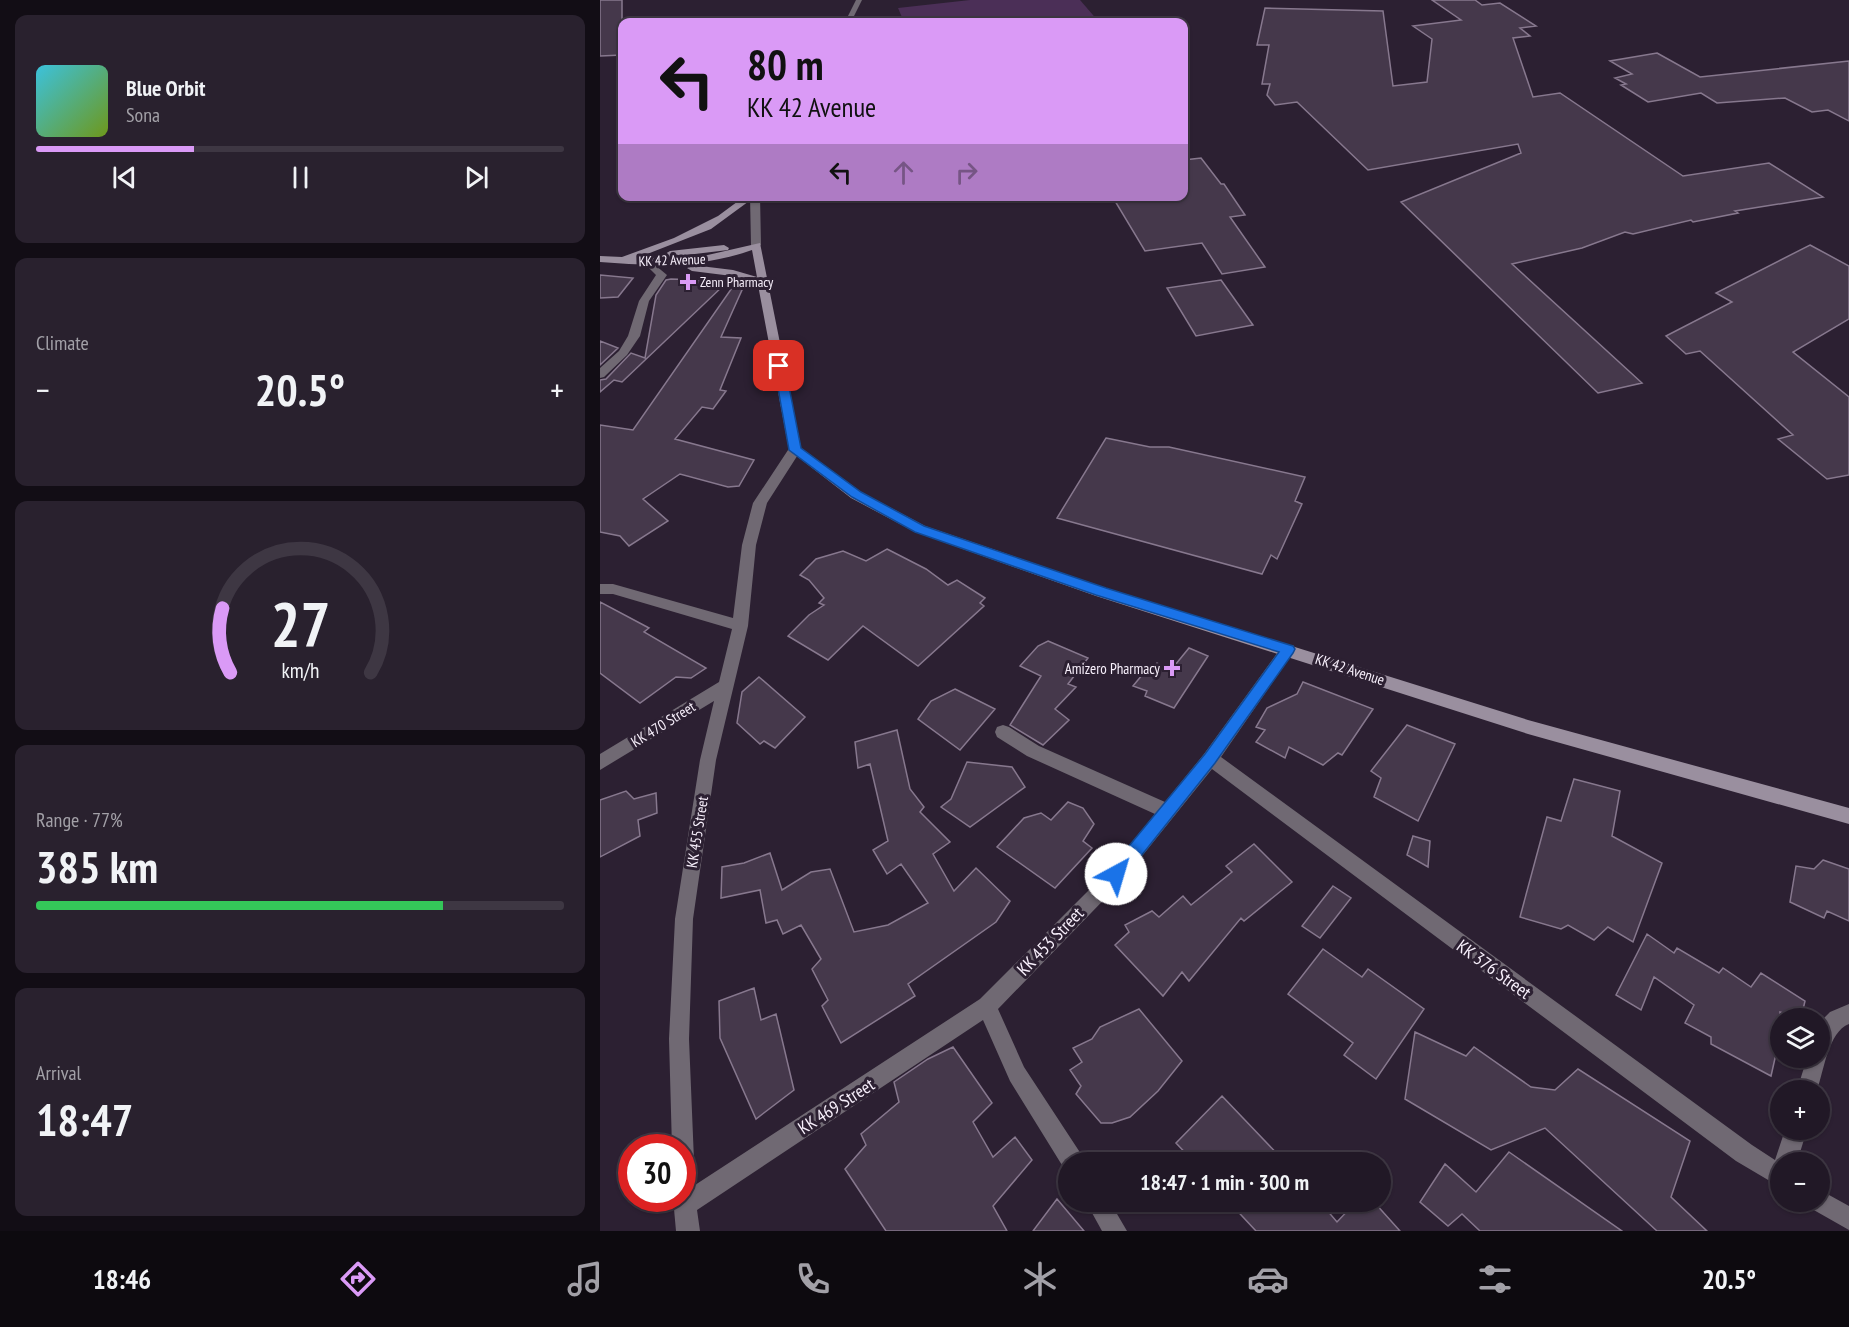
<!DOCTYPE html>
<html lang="en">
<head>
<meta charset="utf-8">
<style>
  :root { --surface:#211826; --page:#29212e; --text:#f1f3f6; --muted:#a2a0a7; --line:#3e3743; --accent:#da9af6 }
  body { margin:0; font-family:"PT Sans Narrow",sans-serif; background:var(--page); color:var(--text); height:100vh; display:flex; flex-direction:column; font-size:22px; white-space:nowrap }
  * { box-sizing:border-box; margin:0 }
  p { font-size:20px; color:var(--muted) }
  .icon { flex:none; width:33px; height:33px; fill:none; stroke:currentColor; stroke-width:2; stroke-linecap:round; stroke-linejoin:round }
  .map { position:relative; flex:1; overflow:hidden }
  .panel { display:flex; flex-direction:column; gap:15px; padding:15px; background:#120d15; width:600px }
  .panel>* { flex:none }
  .guide { position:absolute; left:18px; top:18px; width:570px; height:183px; border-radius:12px; box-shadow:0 2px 4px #0004,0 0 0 2px var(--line); background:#da9af6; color:#111; overflow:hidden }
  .controls { position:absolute; left:1170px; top:1008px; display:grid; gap:12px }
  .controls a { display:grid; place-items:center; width:60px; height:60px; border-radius:50%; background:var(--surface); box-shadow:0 2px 4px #0004,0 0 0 2px var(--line); font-size:30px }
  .speed { position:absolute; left:18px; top:1134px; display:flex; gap:12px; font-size:30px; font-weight:700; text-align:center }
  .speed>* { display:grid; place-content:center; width:78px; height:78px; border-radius:50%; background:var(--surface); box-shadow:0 2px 4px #0004,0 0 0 2px var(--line); line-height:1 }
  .speed .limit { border:9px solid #d22; background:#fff; color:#111 }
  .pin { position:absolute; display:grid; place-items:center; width:51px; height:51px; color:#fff; margin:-26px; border-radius:12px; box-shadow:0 3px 9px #0006 }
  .me { position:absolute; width:66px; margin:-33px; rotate:39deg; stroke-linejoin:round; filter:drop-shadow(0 0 4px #0008) }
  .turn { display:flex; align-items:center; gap:21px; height:126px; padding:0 30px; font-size:27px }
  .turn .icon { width:78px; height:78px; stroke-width:2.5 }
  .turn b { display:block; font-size:42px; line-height:51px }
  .lanes { display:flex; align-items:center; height:57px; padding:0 30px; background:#0003; justify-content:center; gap:30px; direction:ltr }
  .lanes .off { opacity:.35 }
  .big { font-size:45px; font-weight:700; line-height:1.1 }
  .panel .card { flex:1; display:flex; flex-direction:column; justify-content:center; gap:9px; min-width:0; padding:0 21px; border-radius:12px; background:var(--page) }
  .panel .dial { align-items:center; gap:0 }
  .dial svg { height:156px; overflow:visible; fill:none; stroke:var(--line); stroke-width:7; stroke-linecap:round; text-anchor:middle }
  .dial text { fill:var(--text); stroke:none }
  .song { display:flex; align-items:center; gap:18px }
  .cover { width:72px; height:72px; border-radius:9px; background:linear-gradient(135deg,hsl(190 70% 55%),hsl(80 70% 35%)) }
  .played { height:6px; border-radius:3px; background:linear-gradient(90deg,var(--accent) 30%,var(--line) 30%) }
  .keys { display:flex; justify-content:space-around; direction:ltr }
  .heat { display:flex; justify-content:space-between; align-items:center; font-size:33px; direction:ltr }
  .charge { height:9px; border-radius:4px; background:linear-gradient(90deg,#34c759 77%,var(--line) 0) }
  .trip { position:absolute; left:458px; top:1152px; width:333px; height:60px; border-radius:30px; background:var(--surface); box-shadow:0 2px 4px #0004,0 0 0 2px var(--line); font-weight:700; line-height:60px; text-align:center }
  .menu { display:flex; height:96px; justify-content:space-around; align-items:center; background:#0d0a0f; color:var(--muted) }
  .menu .icon { width:42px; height:42px }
  .menu .current { color:var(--accent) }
  .menu b { font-size:27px; color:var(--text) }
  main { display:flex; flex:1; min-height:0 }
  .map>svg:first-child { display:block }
</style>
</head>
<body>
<main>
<section class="panel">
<div class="card">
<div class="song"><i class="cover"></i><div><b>Blue Orbit</b><p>Sona</p></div></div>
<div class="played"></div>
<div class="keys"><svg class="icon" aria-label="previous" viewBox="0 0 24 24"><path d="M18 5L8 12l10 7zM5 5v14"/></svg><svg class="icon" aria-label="pause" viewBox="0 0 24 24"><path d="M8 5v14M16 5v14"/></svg><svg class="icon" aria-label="next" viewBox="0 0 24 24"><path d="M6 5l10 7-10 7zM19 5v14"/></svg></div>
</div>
<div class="card"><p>Climate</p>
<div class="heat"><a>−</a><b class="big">20.5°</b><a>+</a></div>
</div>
<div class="card dial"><svg viewBox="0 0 100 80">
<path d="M14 69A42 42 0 1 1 86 69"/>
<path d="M14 69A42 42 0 0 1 10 36" stroke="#da9af6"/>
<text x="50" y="56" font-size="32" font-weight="700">27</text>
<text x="50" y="72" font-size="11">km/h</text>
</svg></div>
<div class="card"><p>Range · 77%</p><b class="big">385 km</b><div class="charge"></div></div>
<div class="card"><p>Arrival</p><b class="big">18:47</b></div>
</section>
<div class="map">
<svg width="1249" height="1231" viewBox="0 0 1249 1231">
  <rect width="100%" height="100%" fill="#2c2032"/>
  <path fill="#4b2f57" d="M370 0H480L499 22H304L298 8Z"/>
  <path fill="#45384b" stroke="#87788e" stroke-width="1.5" d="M0 0H22V55L0 56Z
    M832 0H875L882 5 900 3 936 26 920 28 930 36 913 38 933 97 960 93 1083 176 1169 163 1223 197 1135 211 1138 213 1093 222 1091 220 1033 234 1025 232 982 248 912 264 1042 383 998 393 801 202 921 153 918 144 768 170 697 102 675 105 667 95 670 84H662L669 45H657L665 8 783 11 793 86 827 82 832 39 813 26 861 20Z
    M1057 53 1100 77 1249 61V121L1228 110 1212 112 1185 98 1117 103 1101 93 1048 102 1021 85 1026 84 1015 78 1032 74 1010 61Z
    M601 158 621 184H624L645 215 630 217 665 267 622 274 602 243 545 251 512 196H584V160Z
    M1210 245 1249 266V319L1193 352 1249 397V475L1227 479 1178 439 1193 435 1100 351 1086 354 1066 336 1132 302 1116 293Z
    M0 275 33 278 18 297 0 298Z
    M71 279 99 280 123 286 22 382 14 380 0 392V380L6 379 31 353 45 358 56 295 66 280Z
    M621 280 653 325 596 336 567 288Z
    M134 285 142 290 121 337 141 338 120 390 126 391 113 409 102 407 75 439 154 460 139 486 128 487 80 474 43 499 68 521 29 546 20 536 0 532V425L33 430Z
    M0 341 18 348 0 365Z
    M506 438 550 447H569L705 477 695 501 702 504 677 559 671 555 662 574 457 518Z
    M287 549 326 569 348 585 357 580 385 598 380 603 384 606 318 666 263 626 228 660 188 636 209 615 224 605 219 603 224 598 209 580 200 575 216 559 243 551 266 561Z
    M0 602 49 628 44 632 106 668 91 678 76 677 40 703 0 673Z
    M448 641 488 658 468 684 476 687 455 709 469 720 443 745 410 725 441 676 420 666 438 646Z
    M589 648 608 656 574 708 545 696 547 691 533 686 547 669 557 663 571 670Z
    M159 677 205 717 175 748 164 741 160 744 137 723 142 692Z
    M703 682 773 709 742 755 738 753 723 765 689 747 685 758 656 742 665 730 656 727 667 708 697 694Z
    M355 689 395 709 360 750 318 719 331 701Z
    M807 725 855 744 818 821 774 797 781 778 771 771Z
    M297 730 310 789 324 807 320 812 350 842 333 854 354 891 376 868 410 901 396 922 308 984 315 996 241 1043 222 1006 228 1000 212 969 221 959 201 925 183 934 177 920 166 923 160 890 121 898 122 867 144 863 170 853 182 890 211 872 230 869 254 932 288 925 328 903 301 864 287 874 273 850 288 841 270 764 258 768 255 742Z
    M367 762 412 767 425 787 370 827 341 807 351 799Z
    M974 779 1020 791 1012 836 1062 863 1033 942 1008 927 994 940 968 925 961 929 920 917 947 817 961 821Z
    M26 791 34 799 56 793 57 813 38 820 40 836 0 857V800Z
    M468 802 483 808 494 824 483 841 492 848 455 888 397 847 424 818 441 813 451 820Z
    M813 836 830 841 828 867 807 855Z
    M654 844 692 882 644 921 641 918 589 981 582 972 563 996 515 945 529 932 525 925 552 911 559 917 583 896 591 905 632 872 626 866Z
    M1223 860 1249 869V921L1227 911 1224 918 1190 902 1196 866 1214 869Z
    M733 886 751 898 720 938 702 926Z
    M1047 934 1074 953 1077 948 1119 973 1123 968 1151 987 1161 973 1205 1001 1201 1018 1180 1012V1036L1171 1076 1111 1044V1037L1085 1023 1094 1005 1054 977 1041 1010 1016 995Z
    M723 949 762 977 768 969 824 1009 776 1079 744 1055 753 1043 688 994Z
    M154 988 161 1020 176 1014 194 1090 156 1119 120 1038 119 1001Z
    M539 1009 582 1061 558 1091 530 1117 512 1123H501L476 1094 481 1086 470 1070 482 1062 473 1048 492 1039 500 1027Z
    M815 1032 866 1056 874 1047 931 1087 955 1090 978 1069 1090 1141 1071 1197 1107 1231H1057L945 1128 891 1150 805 1099Z
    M353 1047 392 1103 373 1122 393 1157 415 1137 432 1160 393 1206 407 1231H286L245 1169 266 1145 261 1134 299 1102 294 1082 328 1059Z
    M622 1096 685 1162H594L576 1143Z
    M909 1152 1022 1231H880L862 1214 848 1226 820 1202 845 1164 876 1192Z
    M457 1199 484 1231H433Z
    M629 1202H720L737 1222 756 1202H774L800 1231H656Z"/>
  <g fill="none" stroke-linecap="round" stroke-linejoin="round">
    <path fill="#706973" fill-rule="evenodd" d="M256 0H262L251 22H245Z
      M150 196H160L161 245 156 248 151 245Z
      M49 260 67 275 49 301 40 336 27 355 4 377 0 378V368L19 351 28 336 39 301 56 275 44 263Z
      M195 446 201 450 167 503 156 545 148 626 116 760 93 919 89 1039 95 1185 380 999 510 869 555 814 427 756 397 737 395 732 397 727 403 725 409 727 439 746 565 802 604 754 683 645H693L696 649 693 653 621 757 1152 1145 1175 1160 1185 1130H1207L1197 1162H1180V1187L1136 1161 612 769 522 881 398 1009 424 1067 481 1154 484 1162H468V1171L465 1170 410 1081 383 1020 97 1210 100 1231H76L73 1198H82V1148H72L69 1039 75 919 100 760 114 701 0 770V754L119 682 132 629 13 594H0V584H13L133 618 142 545 153 503 190 447Z
      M1249 1004V1024C1228 1032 1224 1071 1217 1090H1197L1207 1058H1220V1022L1230 1012Z
      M1220 1190 1249 1206V1230L1212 1209 1209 1202H1220Z
      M486 1202H510L527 1231H502Z"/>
    <path fill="#9a8f9f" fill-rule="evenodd" d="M145 196H156L111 229 37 258 99 257 160 243 201 448 261 492 325 526 506 588 928 720 1249 808V824L928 734 496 596 315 532 251 498 189 450 158 285 132 276 92 271 87 268 92 265 133 270 157 277 152 250C102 268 52 266 0 262V256L22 257 74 238 118 216Z
      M124 245 129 248 128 250 70 257 65 254 70 251Z"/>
  </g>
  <path fill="#1a73e8" stroke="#114b97" stroke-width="1.5" d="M179 363 185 366 201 448 261 492 324 526 506 588 693 646 695 649 693 653 615 763 522 880 516 882 510 880 508 874 510 869 605 754 679 652 496 595 315 532 252 497 189 450 174 366Z"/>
  <g fill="#da9af6" stroke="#2c2032" stroke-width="2">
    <path d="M85 273h6v6h6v6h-6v6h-6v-6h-6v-6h6z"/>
    <path d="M569 659h6v6h6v6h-6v6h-6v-6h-6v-6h6z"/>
  </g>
  <g text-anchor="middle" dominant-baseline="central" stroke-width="6" stroke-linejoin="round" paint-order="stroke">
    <g font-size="14" fill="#f8f0fc" stroke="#2c2032">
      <text transform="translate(72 260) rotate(-2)">KK 42 Avenue</text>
    </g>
    <g font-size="14" fill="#f8f0fc" stroke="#2c2032" text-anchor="start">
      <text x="100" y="282">Zenn Pharmacy</text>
    </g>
    <g font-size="15" fill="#f8f0fc" stroke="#2c2032" text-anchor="end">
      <text x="560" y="668">Amizero Pharmacy</text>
    </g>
    <g font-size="15" fill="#f8f0fc" stroke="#2c2032">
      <text transform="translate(750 669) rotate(18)">KK 42 Avenue</text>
      <text transform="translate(63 724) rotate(-32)">KK 470 Street</text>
      <text transform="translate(97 832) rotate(-81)">KK 455 Street</text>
    </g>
    <g font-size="18" fill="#f8f0fc" stroke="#2c2032">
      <text transform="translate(450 941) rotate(-46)">KK 453 Street</text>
      <text transform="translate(894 969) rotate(36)">KK 376 Street</text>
      <text transform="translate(236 1106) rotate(-33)">KK 469 Street</text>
    </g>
  </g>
</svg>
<div class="controls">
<a><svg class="icon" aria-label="layers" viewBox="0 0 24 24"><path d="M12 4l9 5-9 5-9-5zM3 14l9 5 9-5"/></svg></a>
<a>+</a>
<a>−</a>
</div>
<div class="speed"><div class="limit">30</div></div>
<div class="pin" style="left:179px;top:366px;background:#d93025"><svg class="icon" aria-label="arrive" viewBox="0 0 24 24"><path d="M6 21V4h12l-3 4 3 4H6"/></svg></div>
<svg class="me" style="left:516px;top:874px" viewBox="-20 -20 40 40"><circle r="19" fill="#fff"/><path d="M0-13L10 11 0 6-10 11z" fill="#1a73e8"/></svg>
<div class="trip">18:47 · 1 min · 300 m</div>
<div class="guide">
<div class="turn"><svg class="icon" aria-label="left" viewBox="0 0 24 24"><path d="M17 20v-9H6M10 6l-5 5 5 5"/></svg><div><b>80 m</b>KK 42 Avenue</div></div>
<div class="lanes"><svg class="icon" aria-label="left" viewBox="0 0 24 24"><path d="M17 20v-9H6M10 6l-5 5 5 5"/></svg><svg class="icon off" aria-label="ahead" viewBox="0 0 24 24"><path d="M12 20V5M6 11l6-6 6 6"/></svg><svg class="icon off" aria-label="right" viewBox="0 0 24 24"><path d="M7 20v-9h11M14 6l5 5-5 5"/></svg></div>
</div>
</div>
</main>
<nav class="menu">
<b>18:46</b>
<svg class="icon current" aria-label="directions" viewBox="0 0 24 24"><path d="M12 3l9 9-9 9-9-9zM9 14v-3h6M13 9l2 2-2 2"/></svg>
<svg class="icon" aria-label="music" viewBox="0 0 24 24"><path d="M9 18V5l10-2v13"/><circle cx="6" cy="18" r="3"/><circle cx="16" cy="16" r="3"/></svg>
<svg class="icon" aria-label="phone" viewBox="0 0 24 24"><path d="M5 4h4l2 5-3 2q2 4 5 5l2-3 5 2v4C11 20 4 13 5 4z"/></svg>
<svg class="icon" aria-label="climate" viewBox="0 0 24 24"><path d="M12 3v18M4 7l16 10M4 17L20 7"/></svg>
<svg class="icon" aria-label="car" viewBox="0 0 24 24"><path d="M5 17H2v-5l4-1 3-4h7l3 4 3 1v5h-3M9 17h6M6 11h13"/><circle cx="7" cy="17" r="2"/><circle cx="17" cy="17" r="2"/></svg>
<svg class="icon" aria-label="filters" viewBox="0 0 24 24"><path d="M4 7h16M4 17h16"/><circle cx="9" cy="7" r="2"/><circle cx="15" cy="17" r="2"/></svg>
<b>20.5°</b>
</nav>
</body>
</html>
